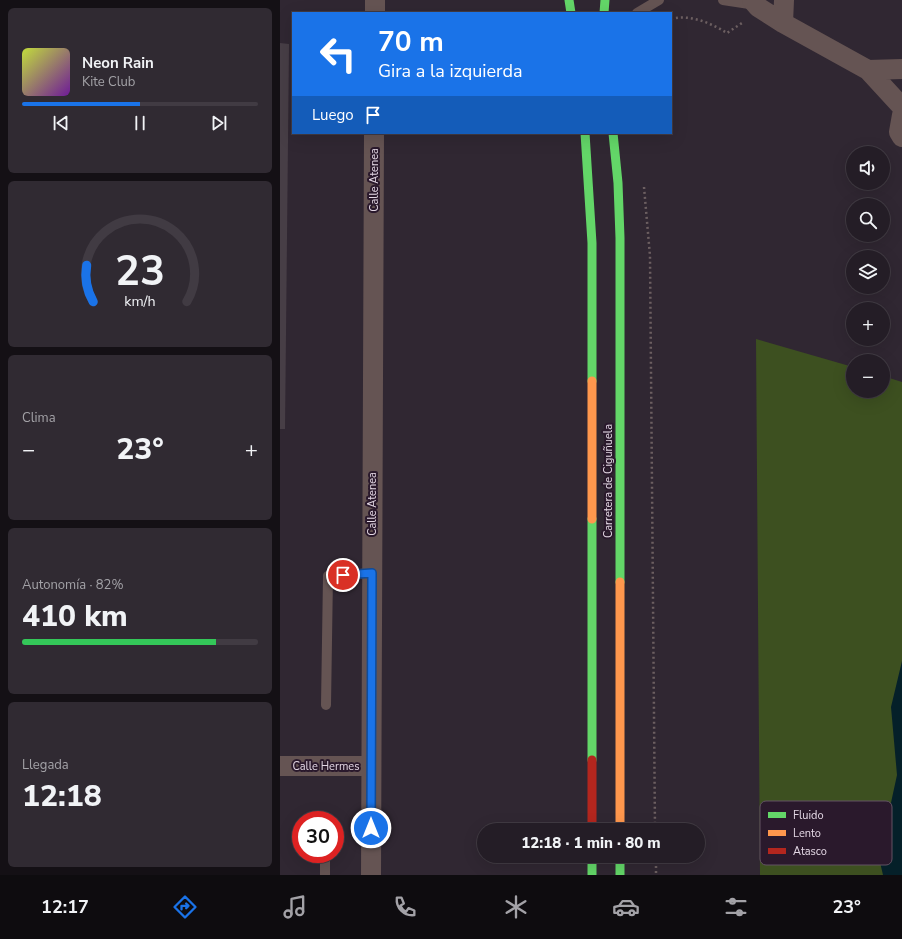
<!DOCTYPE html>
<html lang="es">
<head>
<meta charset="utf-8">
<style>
  :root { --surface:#241d26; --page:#302a32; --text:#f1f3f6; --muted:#a3a2a7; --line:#413b43; --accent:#1a73e8 }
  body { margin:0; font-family:"Nunito Sans",sans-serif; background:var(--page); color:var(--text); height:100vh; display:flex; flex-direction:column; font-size:15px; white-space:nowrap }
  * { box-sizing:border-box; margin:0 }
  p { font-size:13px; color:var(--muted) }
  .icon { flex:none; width:22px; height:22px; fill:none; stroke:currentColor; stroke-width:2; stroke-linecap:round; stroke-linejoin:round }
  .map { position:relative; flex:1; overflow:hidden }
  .sheet { display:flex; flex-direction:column; gap:8px; padding:8px; background:#141015; width:280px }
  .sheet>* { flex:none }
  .hud { position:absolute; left:12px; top:12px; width:380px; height:122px; border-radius:0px; box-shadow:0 4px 16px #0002,0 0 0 1px var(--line); background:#1a73e8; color:#fff; overflow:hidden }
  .tools { position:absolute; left:566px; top:146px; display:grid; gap:8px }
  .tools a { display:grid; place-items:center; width:44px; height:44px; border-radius:50%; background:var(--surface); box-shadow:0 4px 16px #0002,0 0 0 1px var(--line); font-size:20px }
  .speed { position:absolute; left:12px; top:811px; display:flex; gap:8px; font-size:20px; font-weight:700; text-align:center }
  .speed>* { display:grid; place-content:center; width:52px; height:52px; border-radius:50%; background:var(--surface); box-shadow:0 4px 16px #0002,0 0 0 1px var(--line); line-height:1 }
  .speed .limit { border:6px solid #d22; background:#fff; color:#111 }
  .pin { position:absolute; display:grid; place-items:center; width:34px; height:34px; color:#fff; margin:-17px; border:2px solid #fff; border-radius:50%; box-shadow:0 1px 4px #0007 }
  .me { position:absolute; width:44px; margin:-22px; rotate:0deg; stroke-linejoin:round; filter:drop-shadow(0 0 3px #0008) }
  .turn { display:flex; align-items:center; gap:14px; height:84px; padding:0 20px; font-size:18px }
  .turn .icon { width:52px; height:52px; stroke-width:2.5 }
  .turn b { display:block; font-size:28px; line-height:34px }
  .then { display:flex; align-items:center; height:38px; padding:0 20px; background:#0003; gap:8px; font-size:15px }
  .big { font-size:30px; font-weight:800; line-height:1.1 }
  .sheet .tile { flex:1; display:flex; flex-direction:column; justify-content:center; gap:6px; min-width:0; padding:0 14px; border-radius:6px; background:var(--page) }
  .sheet .dial { align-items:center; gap:0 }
  .dial svg { height:104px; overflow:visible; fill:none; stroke:var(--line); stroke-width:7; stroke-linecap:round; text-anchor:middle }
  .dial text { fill:var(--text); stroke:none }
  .song { display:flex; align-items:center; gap:12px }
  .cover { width:48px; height:48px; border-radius:6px; background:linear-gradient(135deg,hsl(70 70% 55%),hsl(280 70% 35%)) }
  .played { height:4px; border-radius:2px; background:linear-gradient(90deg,var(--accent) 50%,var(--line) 50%) }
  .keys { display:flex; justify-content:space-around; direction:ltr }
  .heat { display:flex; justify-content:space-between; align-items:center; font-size:22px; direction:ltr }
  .charge { height:6px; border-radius:3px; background:linear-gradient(90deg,#34c759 82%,var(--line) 0) }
  .trip { position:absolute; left:197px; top:823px; width:228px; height:40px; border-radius:20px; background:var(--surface); box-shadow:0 4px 16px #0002,0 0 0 1px var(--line); font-weight:800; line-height:40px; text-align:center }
  .menu { display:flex; height:64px; justify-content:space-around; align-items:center; background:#0e0c0f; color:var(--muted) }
  .menu .icon { width:28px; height:28px }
  .menu .on { color:var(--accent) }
  .menu b { font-size:18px; color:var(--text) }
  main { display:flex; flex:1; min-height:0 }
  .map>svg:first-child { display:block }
</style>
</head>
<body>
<main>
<section class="sheet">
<div class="tile">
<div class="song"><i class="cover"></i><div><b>Neon Rain</b><p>Kite Club</p></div></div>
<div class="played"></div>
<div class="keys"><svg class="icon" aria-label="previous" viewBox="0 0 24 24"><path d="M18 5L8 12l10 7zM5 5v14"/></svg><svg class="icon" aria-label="pause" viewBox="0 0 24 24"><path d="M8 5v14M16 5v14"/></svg><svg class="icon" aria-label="next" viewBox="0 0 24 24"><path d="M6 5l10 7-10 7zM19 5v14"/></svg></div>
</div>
<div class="tile dial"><svg viewBox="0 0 100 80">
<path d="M14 69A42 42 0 1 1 86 69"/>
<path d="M14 69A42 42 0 0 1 9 41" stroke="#1a73e8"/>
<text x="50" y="56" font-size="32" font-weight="700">23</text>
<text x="50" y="72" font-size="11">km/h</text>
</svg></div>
<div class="tile"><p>Clima</p>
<div class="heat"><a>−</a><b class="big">23°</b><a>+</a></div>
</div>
<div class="tile"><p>Autonomía · 82%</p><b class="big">410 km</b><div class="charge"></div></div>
<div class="tile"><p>Llegada</p><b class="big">12:18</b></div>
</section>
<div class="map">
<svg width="622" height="875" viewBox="0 0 622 875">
  <rect width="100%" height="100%" fill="#302732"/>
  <path fill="#3d5020" d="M476 339 573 367V391H603V376L622 382V875H480Z"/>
  <path fill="#052029" d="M622 661V875H603L599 858 617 775 611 707Z"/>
  <path fill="#473e46" d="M0 43 9 44 5 429H0Z"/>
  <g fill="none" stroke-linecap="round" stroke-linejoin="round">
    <path stroke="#6c5f61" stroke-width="2.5" stroke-dasharray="2 3" stroke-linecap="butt" d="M391 19C410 14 431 23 447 33L462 23
      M364 187 370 256 375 830
      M376 856V875"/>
    <path stroke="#655453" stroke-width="10" d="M443 0 476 5
      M357 13 379 0
      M46 705 48 576 92 573
      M45 875V854"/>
    <path stroke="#655453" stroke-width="20" d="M472 0 478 7 503 23 588 70 622 107
      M95 13V0
      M503 23 504 0
      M588 70 622 69
      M622 115 619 132 622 137
      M0 766H91
      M91 875 94 133"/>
    <path stroke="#63d668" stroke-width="9" d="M289 0 291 13
      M324 13 325 0
      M305 133 312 243V381
      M333 133 338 183 340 238V582
      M312 519V760
      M312 856V875
      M340 856V875"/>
    <path stroke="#ff974d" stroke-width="9" d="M312 381V519
      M340 582V830"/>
    <path stroke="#b3261e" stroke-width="9" d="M312 760V830"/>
  </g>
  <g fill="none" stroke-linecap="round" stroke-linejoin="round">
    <g stroke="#114b97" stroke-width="10">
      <path id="route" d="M63 575 92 573 91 828"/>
    </g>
    <use href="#route" stroke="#1a73e8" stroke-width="7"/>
  </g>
  <g text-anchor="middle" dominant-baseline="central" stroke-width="4" stroke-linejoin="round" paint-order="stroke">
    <g font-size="11" fill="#e3d7e4" stroke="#2a192c">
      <text transform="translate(94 180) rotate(-90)">Calle Atenea</text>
      <text transform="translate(328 481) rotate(-90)">Carretera de Ciguñuela</text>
      <text transform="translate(92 504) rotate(-90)">Calle Atenea</text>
      <text x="46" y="766">Calle Hermes</text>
    </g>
  </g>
  <rect x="480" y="801" width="132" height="64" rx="6" fill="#2a192c" stroke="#625263" stroke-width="1"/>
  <rect x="488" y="812" width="18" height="6" fill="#63d668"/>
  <rect x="488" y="830" width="18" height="6" fill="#ff974d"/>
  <rect x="488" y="848" width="18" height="6" fill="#b3261e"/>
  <g font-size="11" fill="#e3d7e4">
    <text x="513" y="819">Fluido</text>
    <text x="513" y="837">Lento</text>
    <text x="513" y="855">Atasco</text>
  </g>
</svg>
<div class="tools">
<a><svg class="icon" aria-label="sound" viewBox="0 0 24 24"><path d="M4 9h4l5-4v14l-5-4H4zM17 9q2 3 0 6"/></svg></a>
<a><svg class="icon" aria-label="search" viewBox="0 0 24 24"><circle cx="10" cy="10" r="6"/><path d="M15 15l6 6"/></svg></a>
<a><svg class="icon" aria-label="layers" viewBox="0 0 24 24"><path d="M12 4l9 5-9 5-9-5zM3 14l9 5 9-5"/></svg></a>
<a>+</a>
<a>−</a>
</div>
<div class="speed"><div class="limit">30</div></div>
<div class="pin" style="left:63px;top:575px;background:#d93025"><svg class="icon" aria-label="arrive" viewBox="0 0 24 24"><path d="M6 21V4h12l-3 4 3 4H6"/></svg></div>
<svg class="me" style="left:91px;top:828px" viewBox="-20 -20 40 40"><circle r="17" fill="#1a73e8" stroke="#fff" stroke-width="3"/><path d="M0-11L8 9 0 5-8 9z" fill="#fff"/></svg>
<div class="trip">12:18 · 1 min · 80 m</div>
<div class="hud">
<div class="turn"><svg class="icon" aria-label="left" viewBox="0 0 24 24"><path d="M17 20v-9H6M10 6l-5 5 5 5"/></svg><div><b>70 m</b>Gira a la izquierda</div></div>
<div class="then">Luego<svg class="icon" aria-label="arrive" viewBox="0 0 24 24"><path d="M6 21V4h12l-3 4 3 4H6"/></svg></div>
</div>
</div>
</main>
<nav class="menu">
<b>12:17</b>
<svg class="icon on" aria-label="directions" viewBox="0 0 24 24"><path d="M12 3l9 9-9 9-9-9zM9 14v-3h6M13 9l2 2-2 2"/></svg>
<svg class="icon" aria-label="music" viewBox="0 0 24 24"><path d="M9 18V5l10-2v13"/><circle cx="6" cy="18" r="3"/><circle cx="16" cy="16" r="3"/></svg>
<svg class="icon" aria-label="phone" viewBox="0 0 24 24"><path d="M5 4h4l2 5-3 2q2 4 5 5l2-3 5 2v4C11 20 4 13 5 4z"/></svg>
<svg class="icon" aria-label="climate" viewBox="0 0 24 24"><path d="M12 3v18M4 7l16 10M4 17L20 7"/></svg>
<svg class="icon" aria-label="car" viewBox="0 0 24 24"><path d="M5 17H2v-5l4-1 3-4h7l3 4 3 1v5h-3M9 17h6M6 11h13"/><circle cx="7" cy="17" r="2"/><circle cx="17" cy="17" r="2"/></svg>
<svg class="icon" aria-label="filters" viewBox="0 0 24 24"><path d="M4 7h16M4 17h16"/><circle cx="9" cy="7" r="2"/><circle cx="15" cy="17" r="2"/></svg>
<b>23°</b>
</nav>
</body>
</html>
